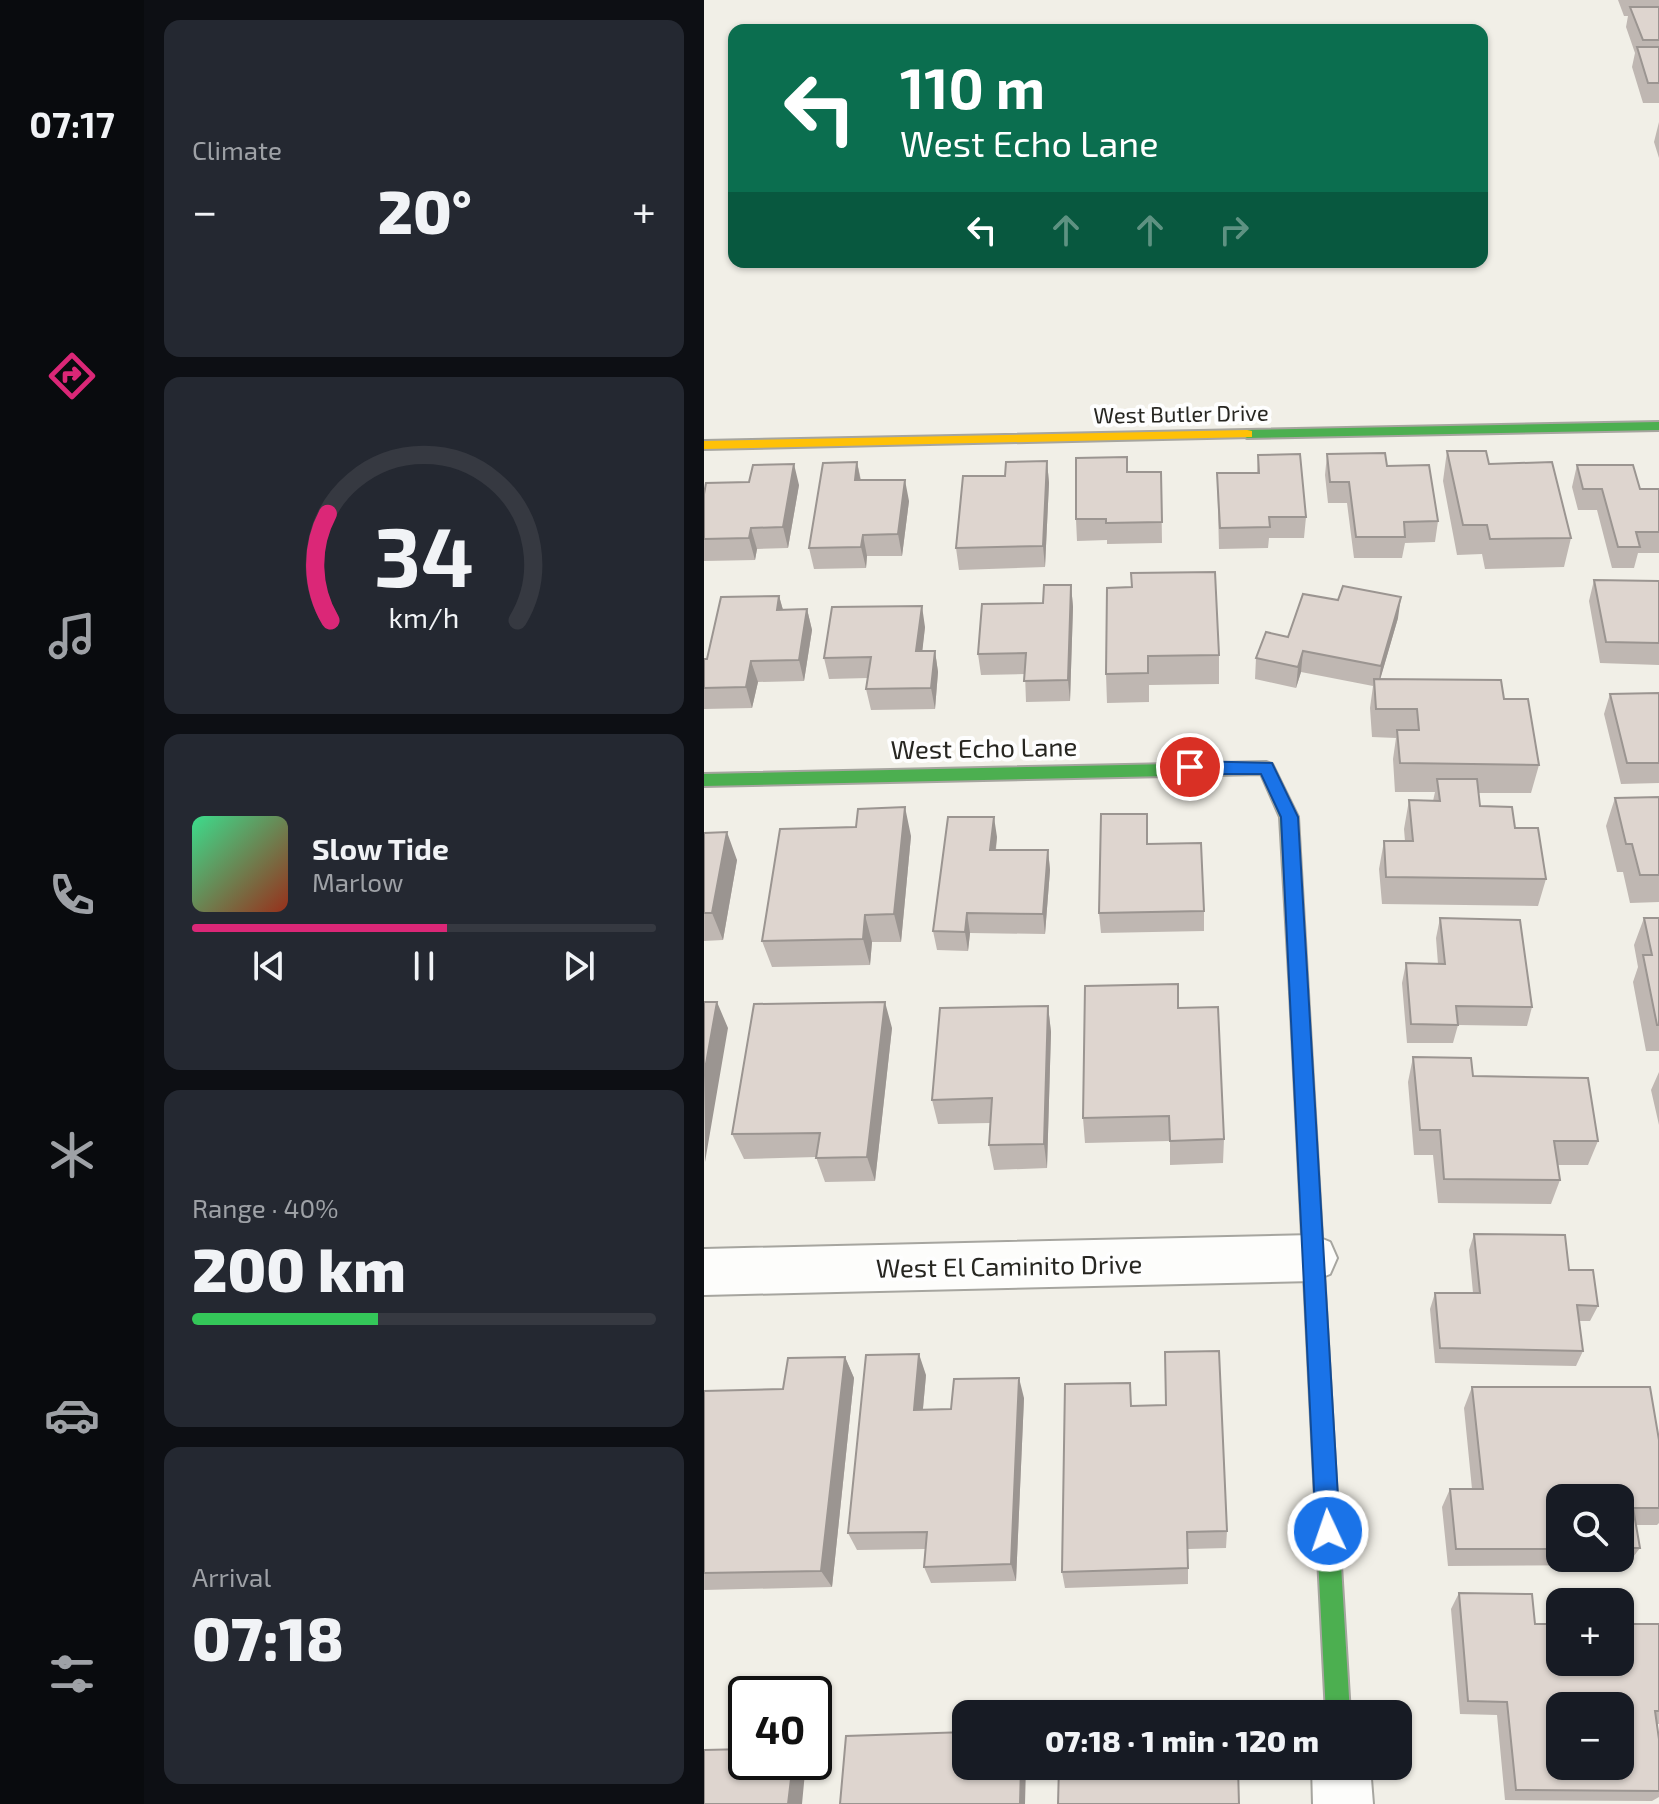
<!DOCTYPE html>
<html lang="en">
<head>
<meta charset="utf-8">
<style>
  :root { --surface:#171b24; --page:#242831; --text:#f1f3f6; --muted:#9ea1a6; --line:#363941; --accent:#db2777 }
  body { margin:0; font-family:"Exo 2",sans-serif; background:var(--page); color:var(--text); height:100vh; display:flex; flex-direction:column; font-size:30px; white-space:nowrap }
  * { box-sizing:border-box; margin:0 }
  p { font-size:26px; color:var(--muted) }
  .icon { flex:none; width:44px; height:44px; fill:none; stroke:currentColor; stroke-width:2; stroke-linecap:round; stroke-linejoin:round }
  .map { position:relative; flex:1; overflow:hidden }
  .sheet { display:flex; flex-direction:column; gap:20px; padding:20px; background:#0d0f14; width:560px }
  .sheet>* { flex:none }
  .hud { position:absolute; left:24px; top:24px; width:760px; height:244px; border-radius:16px; box-shadow:0 2px 6px #0004; background:#0b6e4f; color:#fff; overflow:hidden }
  .tools { position:absolute; left:842px; top:1484px; display:grid; gap:16px }
  .tools a { display:grid; place-items:center; width:88px; height:88px; border-radius:16px; background:var(--surface); box-shadow:0 2px 6px #0004; font-size:40px }
  .speed { position:absolute; left:24px; top:1676px; display:flex; gap:16px; font-size:40px; font-weight:700; text-align:center }
  .speed>* { display:grid; place-content:center; width:104px; height:104px; border-radius:50%; background:var(--surface); box-shadow:0 2px 6px #0004; line-height:1 }
  .speed .limit { border:4px solid #111; border-radius:12px; background:#fff; color:#111 }
  .pin { position:absolute; display:grid; place-items:center; width:68px; height:68px; color:#fff; margin:-34px; border:4px solid #fff; border-radius:50%; box-shadow:0 2px 8px #0007 }
  .me { position:absolute; width:88px; margin:-44px; rotate:357deg; stroke-linejoin:round; filter:drop-shadow(0 0 6px #0008) }
  .turn { display:flex; align-items:center; gap:28px; height:168px; padding:0 40px; font-size:36px }
  .turn .icon { width:104px; height:104px; stroke-width:2.5 }
  .turn b { display:block; font-size:56px; line-height:68px }
  .lanes { display:flex; align-items:center; height:76px; padding:0 40px; background:#0003; justify-content:center; gap:40px; direction:ltr }
  .lanes .off { opacity:.35 }
  .big { font-size:60px; font-weight:800; line-height:1.1 }
  .sheet .widget { flex:1; display:flex; flex-direction:column; justify-content:center; gap:12px; min-width:0; padding:0 28px; border-radius:16px; background:var(--page) }
  .sheet .dial { align-items:center; gap:0 }
  .dial svg { height:208px; overflow:visible; fill:none; stroke:var(--line); stroke-width:7; stroke-linecap:round; text-anchor:middle }
  .dial text { fill:var(--text); stroke:none }
  .song { display:flex; align-items:center; gap:24px }
  .cover { width:96px; height:96px; border-radius:12px; background:linear-gradient(135deg,hsl(150 70% 55%),hsl(10 70% 35%)) }
  .played { height:8px; border-radius:4px; background:linear-gradient(90deg,var(--accent) 55%,var(--line) 55%) }
  .keys { display:flex; justify-content:space-around; direction:ltr }
  .heat { display:flex; justify-content:space-between; align-items:center; font-size:44px; direction:ltr }
  .charge { height:12px; border-radius:6px; background:linear-gradient(90deg,#34c759 40%,var(--line) 0) }
  .trip { position:absolute; left:248px; top:1700px; width:460px; height:80px; border-radius:16px; background:var(--surface); box-shadow:0 2px 6px #0004; font-weight:800; line-height:80px; text-align:center }
  main { display:flex; flex:1; min-height:0 }
  .tabs { display:flex; flex-direction:column; width:144px; justify-content:space-around; align-items:center; background:#090b0e; color:var(--muted) }
  .tabs .icon { width:56px; height:56px }
  .tabs .selected { color:var(--accent) }
  .tabs b { font-size:36px; color:var(--text) }
  .map>svg:first-child { display:block }
</style>
</head>
<body>
<main>
<nav class="tabs">
<b>07:17</b>
<svg class="icon selected" aria-label="directions" viewBox="0 0 24 24"><path d="M12 3l9 9-9 9-9-9zM9 14v-3h6M13 9l2 2-2 2"/></svg>
<svg class="icon" aria-label="music" viewBox="0 0 24 24"><path d="M9 18V5l10-2v13"/><circle cx="6" cy="18" r="3"/><circle cx="16" cy="16" r="3"/></svg>
<svg class="icon" aria-label="phone" viewBox="0 0 24 24"><path d="M5 4h4l2 5-3 2q2 4 5 5l2-3 5 2v4C11 20 4 13 5 4z"/></svg>
<svg class="icon" aria-label="climate" viewBox="0 0 24 24"><path d="M12 3v18M4 7l16 10M4 17L20 7"/></svg>
<svg class="icon" aria-label="car" viewBox="0 0 24 24"><path d="M5 17H2v-5l4-1 3-4h7l3 4 3 1v5h-3M9 17h6M6 11h13"/><circle cx="7" cy="17" r="2"/><circle cx="17" cy="17" r="2"/></svg>
<svg class="icon" aria-label="filters" viewBox="0 0 24 24"><path d="M4 7h16M4 17h16"/><circle cx="9" cy="7" r="2"/><circle cx="15" cy="17" r="2"/></svg>
</nav>
<section class="sheet">
<div class="widget"><p>Climate</p>
<div class="heat"><a>−</a><b class="big">20°</b><a>+</a></div>
</div>
<div class="widget dial"><svg viewBox="0 0 100 80">
<path d="M14 69A42 42 0 1 1 86 69"/>
<path d="M14 69A42 42 0 0 1 13 28" stroke="#db2777"/>
<text x="50" y="56" font-size="32" font-weight="700">34</text>
<text x="50" y="72" font-size="11">km/h</text>
</svg></div>
<div class="widget">
<div class="song"><i class="cover"></i><div><b>Slow Tide</b><p>Marlow</p></div></div>
<div class="played"></div>
<div class="keys"><svg class="icon" aria-label="previous" viewBox="0 0 24 24"><path d="M18 5L8 12l10 7zM5 5v14"/></svg><svg class="icon" aria-label="pause" viewBox="0 0 24 24"><path d="M8 5v14M16 5v14"/></svg><svg class="icon" aria-label="next" viewBox="0 0 24 24"><path d="M6 5l10 7-10 7zM19 5v14"/></svg></div>
</div>
<div class="widget"><p>Range · 40%</p><b class="big">200 km</b><div class="charge"></div></div>
<div class="widget"><p>Arrival</p><b class="big">07:18</b></div>
</section>
<div class="map">
<svg width="955" height="1804" viewBox="0 0 955 1804">
  <rect width="100%" height="100%" fill="#f1efe7"/>
  <g fill="none" stroke-linecap="round" stroke-linejoin="round">
    <g stroke="#a6a59f" stroke-width="4">
      <path id="street" d="M609 1235 626 1242 633 1258 626 1274 609 1281 0 1295V1249Z
        M608 1766H666L669 1804H609Z"/>
    </g>
    <g stroke="#a6a59f" stroke-width="4">
      <path id="fast" d="M955 422V430L543 438 536 434 543 430Z
        M562 762 568 764 594 817 604 992 602 998 595 1000 588 998 586 992 576 817 557 774 0 786V774Z
        M622 1488 630 1491 633 1499 646 1714H622L611 1499 614 1491Z"/>
    </g>
    <g stroke="#a6a59f" stroke-width="4">
      <path id="slow" d="M543 430 548 431V437L0 449V441Z"/>
    </g>
    <g stroke="#a6a59f" stroke-width="4">
      <path id="jam" d="M595 984 602 986 604 992 633 1499 630 1507 622 1510 614 1507 611 1499 586 992 588 986Z"/>
    </g>
    <use href="#street" fill="#fdfdfb" fill-rule="evenodd"/>
    <use href="#fast" fill="#4caf50" fill-rule="evenodd"/>
    <use href="#slow" fill="#ffc107" fill-rule="evenodd"/>
    <use href="#jam" fill="#c62828" fill-rule="evenodd"/>
  </g>
  <path fill="#bfb7b2" fill-rule="evenodd" d="M914 0H955V103H939L928 67 931 53 922 27 924 16H920Z
    M955 122V158L950 142Z
    M743 451 785 464 867 538 860 567 781 569 778 554 753 555 739 481Z
    M623 454 683 466 734 521 731 542 701 543 698 558H650L643 503H624L621 475Z
    M554 455 602 517 600 538H565L564 548 515 549 513 473H553Z
    M343 461 345 483 341 567 255 570 252 548 301 476Z
    M153 462 157 480 205 501 198 556H163L162 568 110 569 105 548Z
    M873 465 936 489H955V553H934L930 568H908L893 510H874L868 487Z
    M423 472H457L458 543 403 544V540L373 541 372 519Z
    M95 485 84 548 53 549 51 560 0 561V494Z
    M890 580 955 581V665L896 663 885 601Z
    M367 585 369 607 366 701 322 702 321 674 277 675 274 654 339 603Z
    M428 587 515 655V684L445 685V702L403 703 402 674Z
    M75 596 79 610 103 609 108 630 100 681 54 682 48 708 0 709V659H3Z
    M694 618 676 679 800 699 835 765 827 793H774L776 806 811 828 842 879 834 906 678 904 675 869 680 841H701L700 829 705 800 729 801 731 792H691L689 759 692 738 668 737 666 708 669 686 597 672 592 688 551 679 552 658 584 637Z
    M221 627 218 651H231L234 672 231 709 167 710 162 689 164 678 125 679 120 658Z
    M955 693V783L917 784 900 714 906 694Z
    M955 797V902L926 903 919 872H913L902 826 911 798Z
    M0 833 33 860 19 940 0 941Z
    M207 836 197 942H168L166 965 68 967 58 941Z
    M293 837 292 850H344L346 870 341 934 266 933 264 951 233 950 229 931Z
    M444 844 500 911V931L397 933 395 913Z
    M736 918 828 1007 823 1026 754 1025 749 1043H703L698 983 702 963 734 964 732 938Z
    M940 918H955V1051H942L929 982 934 967 930 945Z
    M344 1006 347 1032 343 1168 290 1170 285 1145 286 1123 234 1124 228 1100Z
    M474 1008 520 1139 519 1163 466 1165V1141L381 1143 379 1118Z
    M188 1028 171 1181 121 1182 112 1157 40 1159 28 1134Z
    M709 1057 769 1076 894 1141 884 1165H854L856 1180 847 1204 734 1203 729 1155H710L704 1082Z
    M955 1072V1125L947 1090Z
    M770 1234 894 1306 886 1321H875L879 1351 872 1366 731 1363 726 1309 731 1293H769L765 1250Z
    M141 1357 150 1378 128 1587 0 1590V1391L79 1389Z
    M222 1375 219 1409H247L320 1398 312 1581 227 1583 220 1567 221 1549 153 1550 144 1533Z
    M768 1387 955 1440V1523L953 1525H932L936 1548 923 1565 744 1566 738 1507 746 1489H768L760 1408ZM856 1498H916V1558H856Z
    M428 1406 523 1531 522 1548 484 1549V1584L361 1588 358 1572Z
    M755 1593 831 1624H955V1724H953L955 1739V1797L948 1801 801 1800 793 1715 756 1714 747 1609Z"/>
  <path fill="#9b9591" d="M343 461 345 483 341 567 339 546Z
    M153 462 157 483 151 480Z
    M90 464 95 485 84 548 79 527Z
    M201 480 205 501 198 556 194 534Z
    M47 528 53 549 51 560 45 538Z
    M159 535 163 556 162 568 157 547Z
    M367 585 369 607 366 701 364 680Z
    M75 596 81 617 73 610Z
    M697 597 694 618 674 687 677 666Z
    M218 606 221 627 216 672 212 651Z
    M103 609 108 630 100 681 95 660Z
    M231 651 234 672 231 709 227 688Z
    M599 651 597 672 592 688 594 667Z
    M47 661 54 682 48 708 42 687Z
    M201 807 207 836 197 942 190 914Z
    M290 817 293 837 289 870 286 850Z
    M23 832 33 860 19 940 8 913Z
    M344 850 346 870 341 934 339 914Z
    M263 913 266 933 264 951 261 932Z
    M161 915 168 942 166 965 159 939Z
    M13 1002 24 1028 1 1162 0 1075Z
    M181 1002 188 1028 171 1181 163 1157Z
    M344 1006 347 1032 343 1168 340 1144Z
    M215 1354 222 1375 217 1429 210 1410Z
    M141 1357 150 1378 128 1587 117 1571Z
    M315 1378 320 1398 312 1581 307 1564Z
    M89 1762H102L98 1804H84Z
    M317 1766H322L321 1804H316Z"/>
  <path fill="#ded5cf" stroke="#9b9591" stroke-width="2" fill-rule="evenodd" d="M926 7H955V40H939Z
    M933 47H955V83H944Z
    M743 451H782L785 464 848 462 867 538 786 539 783 525H759Z
    M681 453 683 466 725 465 734 521 700 522 701 537H652L645 482H626L623 454Z
    M596 454 602 517H565L566 527 516 528 513 473H555L554 455Z
    M423 457V472H457L458 522 402 523V519H372V458Z
    M343 461 339 546 252 548 259 476H301L302 462Z
    M153 462 151 480H201L194 534 159 535 157 547 105 548 119 463Z
    M90 464 79 527 47 528 45 538 0 539V494L2 483 45 482 49 465Z
    M873 465H929L936 489H955V532H932L936 547H914L898 489H879Z
    M511 572 515 655 444 656V673L402 674 403 588 428 587 427 573Z
    M890 580 955 581V643L902 642Z
    M340 585H367L364 680 320 681 322 653 274 654 278 604 339 603Z
    M639 586 697 597 677 666 599 651 594 667 552 658 562 632 584 637 599 594 634 600Z
    M75 596 73 610 103 609 95 660 47 661 42 687 0 688V659H3L17 597Z
    M218 606 212 651H231L227 688 162 689 167 657 120 658 128 607Z
    M670 679 797 680 800 699H824L835 765 696 763 693 730H715L713 709H672Z
    M955 693V763H923L906 694Z
    M733 779H773L776 806 808 807 811 828H834L842 879 682 877 680 841H709L705 800 736 801Z
    M955 797V875H936L928 844H922L911 798Z
    M201 807 190 914 161 915 159 939 58 941 76 829 152 827 154 809Z
    M397 814H443V844L497 843 500 911 395 913Z
    M244 817H290L286 850H344L339 914 263 913 261 932 229 931Z
    M23 832 8 913H0V833Z
    M736 918 816 920 828 1007 752 1006 754 1025 707 1024 702 963 741 964Z
    M940 918H955V1025H953L939 955H948Z
    M474 984V1008L514 1007 520 1139 466 1141 465 1116 379 1118 381 986Z
    M0 1002H13L0 1075Z
    M181 1002 163 1157 112 1158 116 1133 28 1134 50 1004Z
    M344 1006 340 1144 285 1145 288 1098 228 1100 236 1008Z
    M709 1057 767 1058 769 1076 884 1078 894 1141H850L856 1180 740 1179 736 1130H716Z
    M770 1234 861 1235 865 1270H889L894 1306 873 1305 879 1351 736 1348 731 1293H776Z
    M515 1351 523 1531 483 1532 484 1568 358 1572 361 1384 426 1383 427 1406 462 1405 461 1352Z
    M215 1354 210 1410 247 1409 250 1379 315 1378 307 1564 220 1567 223 1532 144 1533 162 1355Z
    M141 1357 117 1571 0 1573V1391L79 1389 84 1358Z
    M768 1387H946L955 1440V1508H929L936 1548H916V1498H856V1549H752L746 1489H779Z
    M755 1593 828 1594 831 1624H856V1662H916V1624H955V1711H951L955 1739V1791L812 1790 803 1702 764 1701ZM856 1706H916V1766H856Z
    M262 1732V1766H317L316 1804H136L142 1736Z
    M42 1749V1762H89L84 1804H0V1750Z
    M355 1766H492V1768L534 1767 535 1804H354Z"/>
  <path fill="#1a73e8" stroke="#114b97" stroke-width="2" d="M486 761 568 763 594 817 636 1531 633 1540 624 1543 616 1540 612 1531 577 817 557 774H486L477 767Z"/>
  <g text-anchor="middle" dominant-baseline="central" stroke-width="8" stroke-linejoin="round" paint-order="stroke">
    <g font-size="22" fill="#272621" stroke="#fefefe">
      <text transform="translate(477 413) rotate(-1)">West Butler Drive</text>
    </g>
    <g font-size="26" fill="#272621" stroke="#fefefe">
      <text transform="translate(280 747) rotate(-1)">West Echo Lane</text>
      <text transform="translate(305 1265) rotate(-1)">West El Caminito Drive</text>
    </g>
  </g>
</svg>
<div class="tools">
<a><svg class="icon" aria-label="search" viewBox="0 0 24 24"><circle cx="10" cy="10" r="6"/><path d="M15 15l6 6"/></svg></a>
<a>+</a>
<a>−</a>
</div>
<div class="speed"><div class="limit">40</div></div>
<div class="pin" style="left:486px;top:767px;background:#d93025"><svg class="icon" aria-label="arrive" viewBox="0 0 24 24"><path d="M6 21V4h12l-3 4 3 4H6"/></svg></div>
<svg class="me" style="left:624px;top:1531px" viewBox="-20 -20 40 40"><circle r="17" fill="#1a73e8" stroke="#fff" stroke-width="3"/><path d="M0-11L8 9 0 5-8 9z" fill="#fff"/></svg>
<div class="trip">07:18 · 1 min · 120 m</div>
<div class="hud">
<div class="turn"><svg class="icon" aria-label="left" viewBox="0 0 24 24"><path d="M17 20v-9H6M10 6l-5 5 5 5"/></svg><div><b>110 m</b>West Echo Lane</div></div>
<div class="lanes"><svg class="icon" aria-label="left" viewBox="0 0 24 24"><path d="M17 20v-9H6M10 6l-5 5 5 5"/></svg><svg class="icon off" aria-label="ahead" viewBox="0 0 24 24"><path d="M12 20V5M6 11l6-6 6 6"/></svg><svg class="icon off" aria-label="ahead" viewBox="0 0 24 24"><path d="M12 20V5M6 11l6-6 6 6"/></svg><svg class="icon off" aria-label="right" viewBox="0 0 24 24"><path d="M7 20v-9h11M14 6l5 5-5 5"/></svg></div>
</div>
</div>
</main>
</body>
</html>
